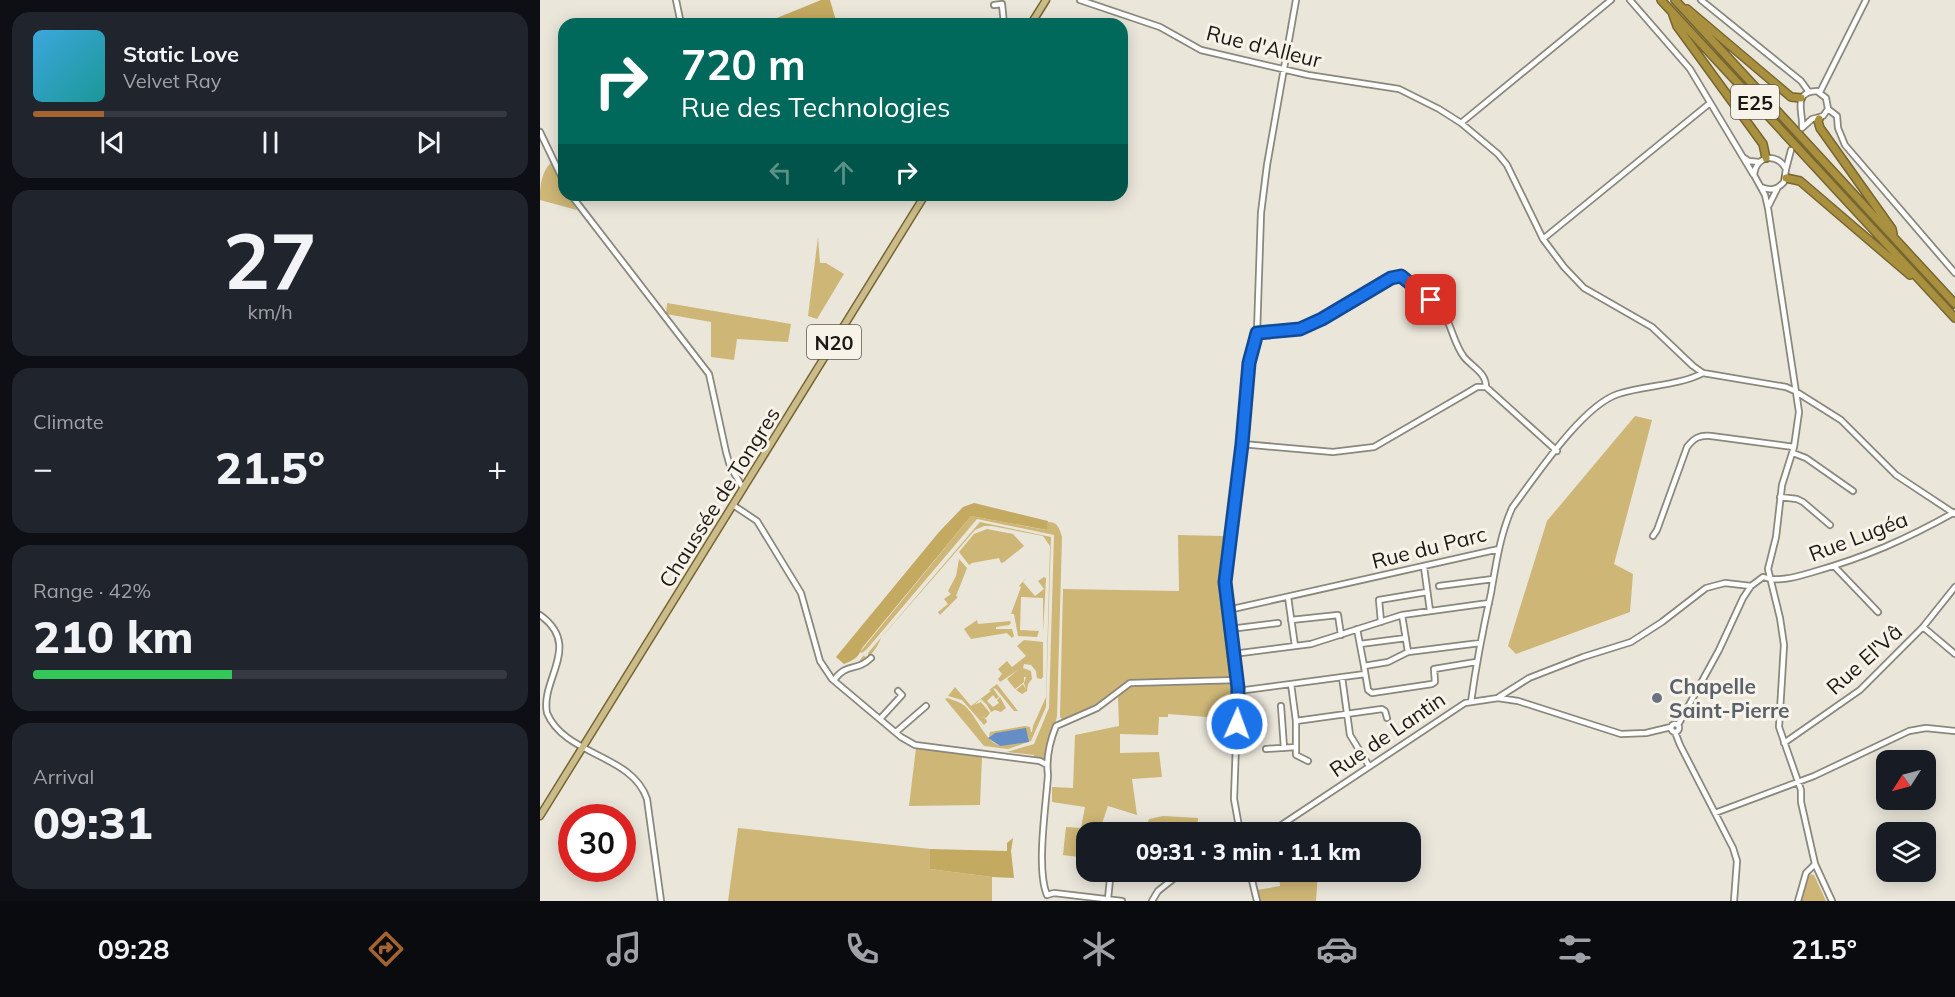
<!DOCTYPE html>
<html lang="en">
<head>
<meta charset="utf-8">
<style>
  :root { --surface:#171b24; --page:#20242c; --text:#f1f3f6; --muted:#9ea1a6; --line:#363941; --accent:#a5632f }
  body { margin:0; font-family:Mulish,sans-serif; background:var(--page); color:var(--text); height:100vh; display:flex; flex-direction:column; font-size:22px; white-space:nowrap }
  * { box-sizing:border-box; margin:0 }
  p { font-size:20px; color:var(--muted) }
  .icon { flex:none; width:33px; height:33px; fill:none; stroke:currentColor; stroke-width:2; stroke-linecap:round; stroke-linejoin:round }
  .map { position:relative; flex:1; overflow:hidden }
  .sheet { display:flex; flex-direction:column; gap:12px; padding:12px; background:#0d0f14; width:540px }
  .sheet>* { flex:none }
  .hud { position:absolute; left:18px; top:18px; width:570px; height:183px; border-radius:18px; box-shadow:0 3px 15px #0003; background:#00695c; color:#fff; overflow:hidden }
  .needle { width:39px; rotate:234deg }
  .tools { position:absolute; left:1336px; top:750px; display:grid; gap:12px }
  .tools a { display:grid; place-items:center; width:60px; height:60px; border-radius:12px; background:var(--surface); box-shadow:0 3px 15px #0003; font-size:30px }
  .speed { position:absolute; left:18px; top:804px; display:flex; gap:12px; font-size:30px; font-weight:700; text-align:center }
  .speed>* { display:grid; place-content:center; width:78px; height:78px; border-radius:50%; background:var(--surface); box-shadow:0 3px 15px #0003; line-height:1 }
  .speed .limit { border:9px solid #d22; background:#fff; color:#111 }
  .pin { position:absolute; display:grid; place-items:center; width:51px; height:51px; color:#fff; margin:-26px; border-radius:12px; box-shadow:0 3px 9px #0006 }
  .me { position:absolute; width:66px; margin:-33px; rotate:2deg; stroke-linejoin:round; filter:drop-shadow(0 0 4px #0008) }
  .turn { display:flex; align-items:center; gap:21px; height:126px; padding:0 24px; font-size:27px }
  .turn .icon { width:78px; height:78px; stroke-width:2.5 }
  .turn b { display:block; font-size:42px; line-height:51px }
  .lanes { display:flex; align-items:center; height:57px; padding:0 24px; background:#0003; justify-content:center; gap:30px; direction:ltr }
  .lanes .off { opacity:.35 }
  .big { font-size:45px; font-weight:800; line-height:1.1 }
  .sheet .card { flex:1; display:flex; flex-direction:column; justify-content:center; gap:9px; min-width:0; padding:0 21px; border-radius:18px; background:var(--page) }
  .sheet .dial { align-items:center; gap:0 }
  .dial b { font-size:78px; line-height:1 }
  .song { display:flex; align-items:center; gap:18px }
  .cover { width:72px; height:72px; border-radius:9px; background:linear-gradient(135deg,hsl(200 70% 55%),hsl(180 70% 35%)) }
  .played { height:6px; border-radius:3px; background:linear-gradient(90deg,var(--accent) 15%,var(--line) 15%) }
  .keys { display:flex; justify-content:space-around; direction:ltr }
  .heat { display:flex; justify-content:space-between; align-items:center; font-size:33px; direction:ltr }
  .charge { height:9px; border-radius:4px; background:linear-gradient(90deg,#34c759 42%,var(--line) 0) }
  .trip { position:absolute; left:536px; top:822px; width:345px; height:60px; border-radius:18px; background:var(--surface); box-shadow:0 3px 15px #0003; font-weight:800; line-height:60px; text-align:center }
  .dock { display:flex; height:96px; justify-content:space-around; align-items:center; background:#090b0e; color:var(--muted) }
  .dock .icon { width:42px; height:42px }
  .dock .on { color:var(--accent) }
  .dock b { font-size:27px; color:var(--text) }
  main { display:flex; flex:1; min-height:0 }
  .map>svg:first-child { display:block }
</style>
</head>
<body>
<main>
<section class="sheet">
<div class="card">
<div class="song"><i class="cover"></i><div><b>Static Love</b><p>Velvet Ray</p></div></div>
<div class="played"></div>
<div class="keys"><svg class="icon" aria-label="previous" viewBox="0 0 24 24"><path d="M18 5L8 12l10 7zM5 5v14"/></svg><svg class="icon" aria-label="pause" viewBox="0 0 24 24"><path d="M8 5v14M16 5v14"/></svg><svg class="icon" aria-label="next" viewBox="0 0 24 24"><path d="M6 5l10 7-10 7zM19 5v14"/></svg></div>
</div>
<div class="card dial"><b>27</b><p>km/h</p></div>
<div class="card"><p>Climate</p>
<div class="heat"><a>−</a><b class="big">21.5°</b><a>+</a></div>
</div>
<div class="card"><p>Range · 42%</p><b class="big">210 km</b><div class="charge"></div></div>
<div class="card"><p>Arrival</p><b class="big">09:31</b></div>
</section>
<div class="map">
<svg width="1415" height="901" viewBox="0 0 1415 901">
  <rect width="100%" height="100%" fill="#eae6da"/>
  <path fill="#ceb676" d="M12 162 24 190V195H27L37 210 0 200C0 187 1 171 12 162Z
    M278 237 280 263H286L304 274 277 319 268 316Z
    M127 303 251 324 248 342 197 339 194 360 171 357V322L126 314Z
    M1095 416 1112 420 1074 564 1093 574 1090 612 976 654 968 646 1007 521Z
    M431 516 506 530 508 522C518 522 519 528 522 537L517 716 506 760 494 759V755L467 752 494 744 509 708 514 535 437 519 327 649 322 653 320 652Z
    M440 522 511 537 506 707 491 741 468 749 444 746 405 699 407 698C413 700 420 702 425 706 437 717 445 741 460 746L455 733 449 737 450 732 485 726 490 727 491 732H492L493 726 506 697 510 546 503 536 452 526H444L435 530 341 638C337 649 330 656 321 664L320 660 324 655 325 657 328 656V653Z
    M447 529 473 534 484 546 464 562 461 563 459 558 432 563 429 565 419 552 434 534Z
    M638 535 683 536 682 596 693 678 589 682 554 708 523 720 520 717 523 589 639 591Z
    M419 559 427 568 416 596 418 597 400 615 398 612 408 604 404 599 411 594 408 591 416 576Z
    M487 577 483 582 495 596 504 589 498 581 504 577 506 578 503 632V598L481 597 480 630 499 631 497 637 478 636 474 614H471L481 587 479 586Z
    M437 620 438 624 470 621 471 623 469 625 456 627V629H472L474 636 472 638 467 633 431 639 424 629Z
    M484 640 503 642V677L501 679 497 678 496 671 491 665 484 664 483 668 491 671 492 679 488 684 487 691 482 694 476 690 483 684 486 690 484 683 486 677H484V682L475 689 467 679 478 670 460 682 458 679 462 674 458 669 467 661 472 667 486 656 477 646Z
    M694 681V719L628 714V717H619L618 735 580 734V753L619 752 622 777 592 779 597 815 568 806 559 832H546V858L523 855 526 827 541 828 545 807 512 802V787L533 788 535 735 579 726 578 697 588 686Z
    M457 684 478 711H474L456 689 453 688 459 697 456 699 453 695 447 701 453 707 459 703 457 700 460 697 466 708 461 712 455 710 451 712 447 705 441 699 434 705 441 702 450 713 446 718 442 717 446 719 447 722 444 725 422 700 408 696 415 687 431 706 451 691 449 690Z
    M376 748 442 756 440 805 369 806Z
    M623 816 658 818 657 832H604L609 819Z
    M198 828 390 849V869L452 877V901H188Z
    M728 872H778L776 901H719L717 890 740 886 739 875Z
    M1267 874 1274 875 1286 901H1261Z"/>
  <path fill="#c4a961" d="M281 0H290L297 24H222Z
    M434 503 508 521 507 530 431 516 322 648C318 658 314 660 304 664L296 657 399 532 423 507Z
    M473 838 471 851 474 878 452 877 390 869V849L467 851V843Z"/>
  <path fill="#658ec6" d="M486 728 489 742 460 746 448 738 455 733Z"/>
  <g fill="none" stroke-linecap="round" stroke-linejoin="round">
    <g stroke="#8a877c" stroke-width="8">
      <path id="minor" d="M136 0 141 24
        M540 0 620 27 661 50 768 75 859 89 899 109 921 123 958 154 967 165 1003 239 1024 267 1044 288 1112 327 1153 366 1163 373 1246 387 1255 391 1301 420 1356 475 1415 514
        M1090 0 1150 69 1213 174
        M1161 0 1261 81 1269 92
        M454 5 462 4 464 24
        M1277 91 1286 98 1288 109 1283 116 1272 119 1262 128C1264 113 1251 92 1277 91Z
        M1280 92 1326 0
        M1288 109 1297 116 1298 128 1305 145 1415 273
        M921 123 1071 0
        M0 132 24 182
        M1203 157 1209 161 1219 162
        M1246 169 1251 150
        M1221 187C1230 191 1237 190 1244 182L1246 169C1237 152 1216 155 1214 175L1225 195 1228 208 1259 412 1254 447 1242 485 1236 537 1228 569 1240 618 1244 645 1239 727 1261 790V802L1275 864 1292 901
        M31 195 169 374 186 452 190 466 203 488
        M1229 205 1237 189
        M1003 239 1170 103
        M717 333 760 329 782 319 851 278 861 276C874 285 896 300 904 314 912 327 914 344 924 357 932 367 946 372 946 387
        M702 444 793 452 834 447 927 393 937 387H946L1017 451
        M1253 453 1266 458 1313 491
        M1240 497 1257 499 1263 502 1290 525
        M193 505 217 521 261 593 280 661 292 679 361 737 375 745 500 761 507 765
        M1113 536 1117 530 1147 447C1154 438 1159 435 1171 436L1254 447
        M1294 566 1338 612
        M884 567 890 611
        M899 586 953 579
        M748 597 755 646
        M688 610 959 549
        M0 615C43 646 0 679 7 713 25 756 92 754 107 799L121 901
        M862 615 868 652
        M751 620 798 615 801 635
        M841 622 839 600 887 592
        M1383 627 1415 654
        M690 629 738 623
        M817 629 824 666
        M820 644 866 638
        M693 654 771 644 862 615 949 603
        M936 662 894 669 895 682 892 684 832 693 828 690 824 666 848 662 868 652 940 643
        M802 677 810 735 829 766
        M294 680C307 662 317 672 331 658
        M751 684 756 721V755L768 761
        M698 691 825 674
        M959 697 989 678 1043 657 1091 642 1122 622 1166 588 1185 583 1211 586
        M931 702C936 665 943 629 951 593 956 564 960 535 972 508 996 476 1042 406 1078 394 1106 385 1138 386 1163 373
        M741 706 744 748
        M340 719 362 695 358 691
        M756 721 842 709 845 711 847 718
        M1131 728a4 4 0 1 1 8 0a4 4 0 1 1-8 0Z
        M1138 725 1179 650 1203 598 1211 586 1223 577C1238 583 1259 576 1273 572 1326 557 1367 539 1415 512
        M356 732 386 706
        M1135 732 1140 745 1193 848 1197 861 1194 901
        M1244 743 1320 690 1383 627 1415 587
        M726 749 756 747
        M1175 813 1274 776 1369 731 1386 728 1415 731
        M700 832 694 799 698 688 685 582 702 444 709 363 717 333 721 213 727 165 756 0
        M731 832 925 703 958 698 978 701 1081 734 1106 733 1131 727
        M710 872 717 901
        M507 895C496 869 506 806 508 775 506 760 510 741 516 726L557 708 590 683 697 680
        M507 895 514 893 582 901
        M568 899 570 879 572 872
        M612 901 618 891 642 872
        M1258 901 1266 873 1275 864"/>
    </g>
    <g stroke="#776630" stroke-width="9">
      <path id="major" d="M491 24 506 0
        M0 816 385 195"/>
    </g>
    <g stroke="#776630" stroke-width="10">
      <path id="highway" d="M1121 0 1415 318
        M1135 0 1415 304
        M1147 9 1251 97 1261 98
        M1133 15 1137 26 1223 144 1226 158
        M1279 119 1278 121 1280 128 1352 229 1353 234
        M1246 178 1260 181 1370 275"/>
    </g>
    <use href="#minor" stroke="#fff" stroke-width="4.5"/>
    <use href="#major" stroke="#cbbc8c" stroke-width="6"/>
    <use href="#highway" stroke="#a8903f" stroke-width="7"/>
  </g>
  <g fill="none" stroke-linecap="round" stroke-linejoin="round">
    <g stroke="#114b97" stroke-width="15">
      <path id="route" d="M697 724 698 688 685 582 702 444 709 363 717 333 760 329 782 319 851 278 861 276 891 300"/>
    </g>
    <use href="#route" stroke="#1a73e8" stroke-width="10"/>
  </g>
  <circle fill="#6b7280" stroke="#f7f3e8" stroke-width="2" cx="1117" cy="698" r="6"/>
  <g text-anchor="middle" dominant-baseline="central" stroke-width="6" stroke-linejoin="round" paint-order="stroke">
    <g fill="#f7f3e8" stroke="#5d5a54" stroke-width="1.5">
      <rect x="1191" y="85" width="48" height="34" rx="4.5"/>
      <rect x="267" y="325" width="54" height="34" rx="4.5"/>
    </g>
    <g font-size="20" font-weight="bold" fill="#1b1915">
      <text x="1215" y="102">E25</text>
      <text x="294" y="342">N20</text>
    </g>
    <g font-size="21" fill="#1b1915" stroke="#f7f3e8">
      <text transform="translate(724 46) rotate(14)">Rue d'Alleur</text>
      <text transform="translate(179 497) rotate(-58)">Chaussée de Tongres</text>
      <text transform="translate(1318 536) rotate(-21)">Rue Lugéa</text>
      <text transform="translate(889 547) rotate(-14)">Rue du Parc</text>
      <text transform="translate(1324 659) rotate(-42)">Rue El'Vâ</text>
      <text transform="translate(847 734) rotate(-34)">Rue de Lantin</text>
    </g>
    <g font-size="21" font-weight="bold" fill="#5b616d" stroke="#f7f3e8" text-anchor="start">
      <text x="1129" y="686">Chapelle<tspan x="1129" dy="24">Saint-Pierre</tspan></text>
    </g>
  </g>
</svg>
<div class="tools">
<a><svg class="needle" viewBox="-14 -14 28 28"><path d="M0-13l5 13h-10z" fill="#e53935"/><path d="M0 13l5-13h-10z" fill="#9ea1a6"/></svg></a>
<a><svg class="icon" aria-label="layers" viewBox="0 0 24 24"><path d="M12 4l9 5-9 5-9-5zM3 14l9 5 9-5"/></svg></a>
</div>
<div class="speed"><div class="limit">30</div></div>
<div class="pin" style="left:891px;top:300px;background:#d93025"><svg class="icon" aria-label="arrive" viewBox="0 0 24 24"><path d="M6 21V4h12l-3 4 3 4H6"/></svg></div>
<svg class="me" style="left:697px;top:724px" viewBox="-20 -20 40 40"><circle r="17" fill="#1a73e8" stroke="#fff" stroke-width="3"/><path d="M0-11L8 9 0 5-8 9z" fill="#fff"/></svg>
<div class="trip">09:31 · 3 min · 1.1 km</div>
<div class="hud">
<div class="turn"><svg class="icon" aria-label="right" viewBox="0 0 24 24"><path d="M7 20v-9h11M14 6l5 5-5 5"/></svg><div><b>720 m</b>Rue des Technologies</div></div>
<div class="lanes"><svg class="icon off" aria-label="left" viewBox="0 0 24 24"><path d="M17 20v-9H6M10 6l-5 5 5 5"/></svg><svg class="icon off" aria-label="ahead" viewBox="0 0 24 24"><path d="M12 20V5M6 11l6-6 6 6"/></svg><svg class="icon" aria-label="right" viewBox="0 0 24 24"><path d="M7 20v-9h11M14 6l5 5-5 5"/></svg></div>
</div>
</div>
</main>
<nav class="dock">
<b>09:28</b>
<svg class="icon on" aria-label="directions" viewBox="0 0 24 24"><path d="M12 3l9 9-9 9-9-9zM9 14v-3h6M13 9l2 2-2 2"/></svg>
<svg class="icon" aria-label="music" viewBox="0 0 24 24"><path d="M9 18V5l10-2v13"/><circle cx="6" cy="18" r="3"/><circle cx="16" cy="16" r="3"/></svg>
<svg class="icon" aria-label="phone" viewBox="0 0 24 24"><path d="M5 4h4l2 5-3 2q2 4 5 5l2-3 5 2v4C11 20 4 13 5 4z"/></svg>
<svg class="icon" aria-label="climate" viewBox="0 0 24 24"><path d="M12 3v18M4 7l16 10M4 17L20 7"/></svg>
<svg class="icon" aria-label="car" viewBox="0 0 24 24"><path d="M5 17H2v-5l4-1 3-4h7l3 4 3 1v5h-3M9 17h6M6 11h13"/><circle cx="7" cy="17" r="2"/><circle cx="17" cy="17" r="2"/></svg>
<svg class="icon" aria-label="filters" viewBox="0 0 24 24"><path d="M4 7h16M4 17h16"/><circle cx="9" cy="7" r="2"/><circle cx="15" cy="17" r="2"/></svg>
<b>21.5°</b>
</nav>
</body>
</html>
